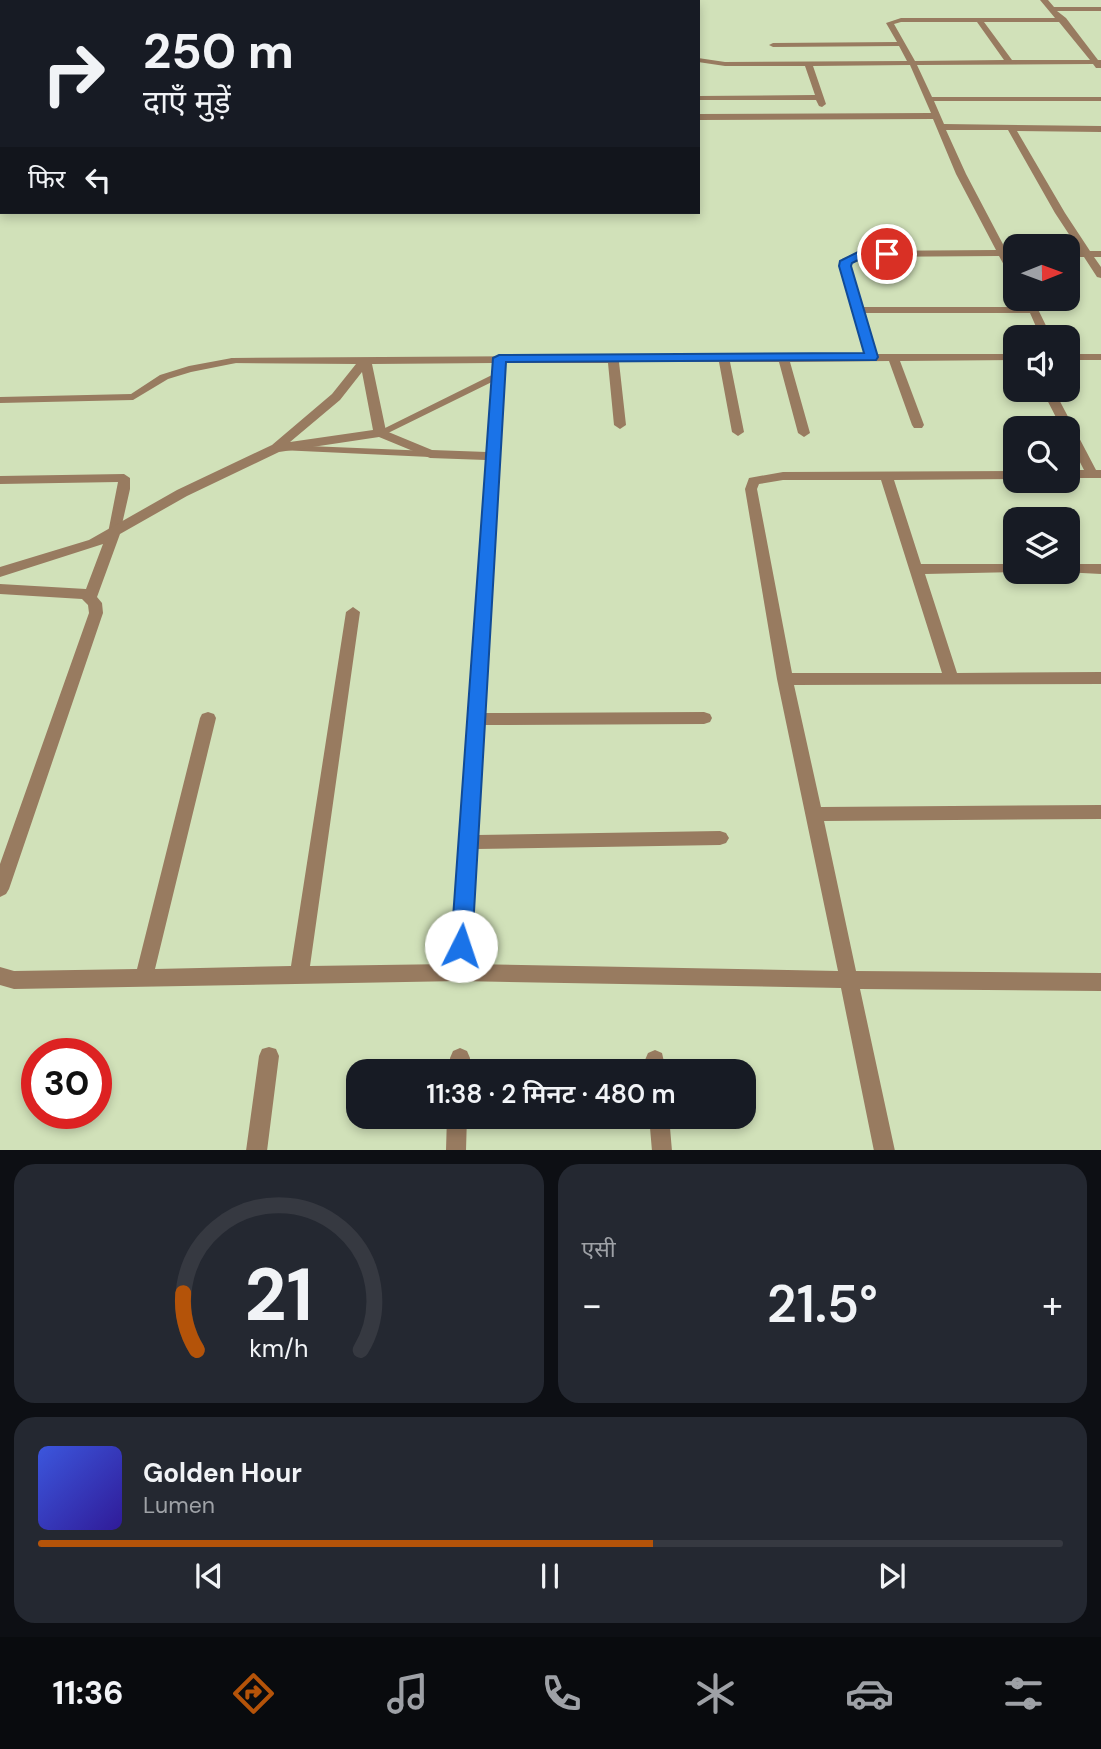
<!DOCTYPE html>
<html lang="hi">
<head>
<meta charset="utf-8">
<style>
  :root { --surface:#171b24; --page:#242831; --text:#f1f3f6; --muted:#9ea1a6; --line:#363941; --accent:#b45309 }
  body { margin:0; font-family:"DM Sans","Noto Sans Devanagari",sans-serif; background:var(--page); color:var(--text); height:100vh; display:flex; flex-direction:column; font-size:26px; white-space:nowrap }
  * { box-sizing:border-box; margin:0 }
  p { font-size:23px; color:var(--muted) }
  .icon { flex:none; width:38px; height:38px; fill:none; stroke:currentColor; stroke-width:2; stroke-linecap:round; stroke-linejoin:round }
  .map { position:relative; height:1150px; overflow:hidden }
  .side { display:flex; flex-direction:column; gap:14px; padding:14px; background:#0d0f14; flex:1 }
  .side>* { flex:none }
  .banner { position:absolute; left:0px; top:0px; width:700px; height:214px; box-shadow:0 4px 10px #0003; background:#171b24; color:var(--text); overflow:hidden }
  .needle { width:46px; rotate:89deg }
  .buttons { position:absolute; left:1003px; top:234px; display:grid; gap:14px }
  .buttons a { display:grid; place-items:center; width:77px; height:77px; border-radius:14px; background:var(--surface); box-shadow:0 4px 10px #0003; font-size:35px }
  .speed { position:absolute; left:21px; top:1038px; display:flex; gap:14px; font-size:35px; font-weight:700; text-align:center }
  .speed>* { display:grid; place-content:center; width:91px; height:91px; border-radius:50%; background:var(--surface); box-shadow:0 4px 10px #0003; line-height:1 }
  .speed .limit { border:10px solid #d22; background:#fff; color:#111 }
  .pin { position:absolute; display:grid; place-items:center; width:60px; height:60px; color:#fff; margin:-30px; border:4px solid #fff; border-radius:50%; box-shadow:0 2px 7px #0007 }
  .me { position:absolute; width:77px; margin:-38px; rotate:4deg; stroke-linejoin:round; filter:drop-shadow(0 0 5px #0008) }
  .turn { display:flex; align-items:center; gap:24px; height:147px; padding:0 28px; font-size:32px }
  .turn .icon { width:91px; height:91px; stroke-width:2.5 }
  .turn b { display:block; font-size:49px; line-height:60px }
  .then { display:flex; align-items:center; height:66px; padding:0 28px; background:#0003; gap:14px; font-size:26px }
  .big { font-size:52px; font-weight:600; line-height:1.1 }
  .side .card { flex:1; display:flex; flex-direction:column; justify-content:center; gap:10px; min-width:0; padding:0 24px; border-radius:21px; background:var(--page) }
  .side .dial { align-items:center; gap:0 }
  .dial svg { height:182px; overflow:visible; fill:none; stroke:var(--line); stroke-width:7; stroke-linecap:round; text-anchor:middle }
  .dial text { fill:var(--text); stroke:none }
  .song { display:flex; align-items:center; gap:21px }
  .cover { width:84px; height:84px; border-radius:10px; background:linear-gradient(135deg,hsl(230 70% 55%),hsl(250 70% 35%)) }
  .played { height:7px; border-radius:4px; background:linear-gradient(90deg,var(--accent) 60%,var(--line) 60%) }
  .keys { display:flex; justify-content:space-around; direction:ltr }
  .heat { display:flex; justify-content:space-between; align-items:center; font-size:38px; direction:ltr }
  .side .tiles { flex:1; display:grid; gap:14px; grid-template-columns:1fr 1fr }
  .card:last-child { grid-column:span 2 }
  .trip { position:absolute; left:346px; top:1059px; width:410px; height:70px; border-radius:21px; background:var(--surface); box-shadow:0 4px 10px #0003; font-weight:600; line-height:70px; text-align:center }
  .tab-bar { display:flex; height:112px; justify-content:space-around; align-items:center; background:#090b0e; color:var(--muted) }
  .tab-bar .icon { width:49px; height:49px }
  .tab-bar .active { color:var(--accent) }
  .tab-bar b { font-size:32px; color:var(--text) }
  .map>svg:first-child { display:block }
</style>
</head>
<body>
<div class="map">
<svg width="1101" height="1151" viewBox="0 0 1101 1151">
  <rect width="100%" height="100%" fill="#d1e1b9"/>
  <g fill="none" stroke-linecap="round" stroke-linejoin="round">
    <path fill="#987b60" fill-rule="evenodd" d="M232 358 237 361 236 363 191 372 168 379 133 400 0 403V397L131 394 160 375 189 366Z
      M498 372 502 373V377L384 435H376L375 433Z
      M284 445 430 451 435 454 430 457 280 450 279 448Z
      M124 474 130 478V489L120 533 114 537 108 533 118 482 0 484V476Z"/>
    <path fill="#987b60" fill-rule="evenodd" d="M204 0H212L204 2Z
      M366 0H374L366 2Z
      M450 0H458L450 2Z
      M572 0H580L581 2H574Z
      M677 0H685V2H677Z
      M1040 0H1048L1054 7H1101V11H1057L1066 18 1098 60H1101V68H1096L1093 64 917 65 932 97H1101V101H934L944 124 1101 126V132L1017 131 1065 213 1090 251H1101V257H1094L1101 267V278L1097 277 1084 257H1068V251H1080L1055 213 1008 130H946L966 174 1006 250H1015V256H1010L1015 266V279L1010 276 999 256 862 257 851 262 853 280 862 307H1026L1023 299H1033L1052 338H1041L1030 313H864L877 354H1015V360L900 361 924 425 922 428H914L912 425 889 361 790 362 810 433 804 437 798 433 779 362H730L744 432 738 436 732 432 719 362H619L626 425 620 429 614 425 608 363H504L484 713 704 712 710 714 712 718 710 722 704 724 484 725 477 835 720 831 726 833 729 838 726 843 720 845 476 849 470 964 838 971 777 679 745 489 749 478 783 472 1015 471V479L894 480 921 564H1015V572H1020L925 574 957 673 1101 672V684L794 685 821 807 1101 805V819L824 821 856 971 1101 973V991L860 989 895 1151H874L841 988 460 981 14 989 0 985V967L14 971 137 969 200 718 202 714 208 712 214 714 216 718 155 969 291 966 346 612 353 607 360 612 310 966 451 964 486 460 430 458 379 437 279 452 187 496 120 534 97 597 102 603 103 613 9 889 6 894 0 897V864L89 613 88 605 82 599 0 594V584L86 589 103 544 0 577V567L89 540 177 490 272 445 332 394 356 364 228 363 226 361 232 358 865 354 843 280 842 259 860 251 996 250 956 174 933 119 698 120V114L931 113 910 65 813 66 826 104 822 107 819 106 816 100H698V96L815 95 805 66H725L698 62V58L725 62 907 61 899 46 773 47 769 45 773 43 897 42 886 23 901 18H1055ZM901 22H977L1004 60 915 61 894 24ZM984 22H1059L1090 60H1012ZM493 363 487 452 432 450 386 431 372 364ZM362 372 373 430 290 442 340 400ZM783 480H881L942 673H792L757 489 759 484Z
      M1068 354H1101V360H1068Z
      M1042 390H1054L1096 470H1101V478H1068V470H1084L1068 439V429H1062Z
      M1068 564H1101V574L1063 572H1068Z
      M269 1047 276 1049 279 1056 267 1151H246L259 1056 262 1049Z
      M460 1048 467 1051 470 1058V1071H450V1058L453 1051Z
      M655 1050 662 1053 666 1071H646L645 1060 648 1053Z
      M447 1116H467L466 1151H446Z
      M649 1116H669L672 1151H652Z"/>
    <path fill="#331e07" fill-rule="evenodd" d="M235 0H259L234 2Z
      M279 0H303L278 2Z
      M0 33H2V39H0Z"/>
  </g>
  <path fill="#1a73e8" stroke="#114b97" stroke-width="2" d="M887 250 893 254 891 256 862 258 852 263 851 266 878 357 876 360 506 362 472 946 469 953 461 955 454 953 451 946 493 358 499 355 864 353 839 266 840 261 860 251Z"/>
</svg>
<div class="buttons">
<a><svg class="needle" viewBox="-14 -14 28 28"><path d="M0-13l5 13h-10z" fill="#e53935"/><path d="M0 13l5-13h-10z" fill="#9ea1a6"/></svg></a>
<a><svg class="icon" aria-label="sound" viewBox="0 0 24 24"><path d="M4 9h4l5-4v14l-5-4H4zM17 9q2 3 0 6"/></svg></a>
<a><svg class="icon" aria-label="search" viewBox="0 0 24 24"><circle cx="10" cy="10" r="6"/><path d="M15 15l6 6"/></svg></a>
<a><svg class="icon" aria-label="layers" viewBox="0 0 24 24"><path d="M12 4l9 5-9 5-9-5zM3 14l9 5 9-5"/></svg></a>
</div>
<div class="speed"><div class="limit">30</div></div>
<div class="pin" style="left:887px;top:254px;background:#d93025"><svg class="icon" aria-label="arrive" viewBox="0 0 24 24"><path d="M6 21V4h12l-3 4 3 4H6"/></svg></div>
<svg class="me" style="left:461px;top:946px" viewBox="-20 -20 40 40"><circle r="19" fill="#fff"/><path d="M0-13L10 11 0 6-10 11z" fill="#1a73e8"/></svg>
<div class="trip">11:38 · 2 मिनट · 480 m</div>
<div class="banner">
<div class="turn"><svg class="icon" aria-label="right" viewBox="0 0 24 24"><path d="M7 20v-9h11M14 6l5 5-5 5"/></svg><div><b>250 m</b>दाएँ मुड़ें</div></div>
<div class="then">फिर<svg class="icon" aria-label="left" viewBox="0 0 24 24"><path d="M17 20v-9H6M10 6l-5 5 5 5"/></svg></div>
</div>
</div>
<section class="side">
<div class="tiles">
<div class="card dial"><svg viewBox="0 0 100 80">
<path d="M14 69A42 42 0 1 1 86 69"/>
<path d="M14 69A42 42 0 0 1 8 44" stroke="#b45309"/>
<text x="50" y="56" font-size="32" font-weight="700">21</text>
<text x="50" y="72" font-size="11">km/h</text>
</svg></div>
<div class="card"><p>एसी</p>
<div class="heat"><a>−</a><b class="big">21.5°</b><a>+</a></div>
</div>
<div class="card">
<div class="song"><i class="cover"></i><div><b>Golden Hour</b><p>Lumen</p></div></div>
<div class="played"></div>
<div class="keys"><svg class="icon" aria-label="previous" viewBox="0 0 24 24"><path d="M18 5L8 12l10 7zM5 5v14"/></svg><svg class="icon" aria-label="pause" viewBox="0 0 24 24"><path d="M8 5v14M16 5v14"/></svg><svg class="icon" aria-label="next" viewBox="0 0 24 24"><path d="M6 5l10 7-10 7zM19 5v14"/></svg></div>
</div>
</div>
</section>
<nav class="tab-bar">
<b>11:36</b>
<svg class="icon active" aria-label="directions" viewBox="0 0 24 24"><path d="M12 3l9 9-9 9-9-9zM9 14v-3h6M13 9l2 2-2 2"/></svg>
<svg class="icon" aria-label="music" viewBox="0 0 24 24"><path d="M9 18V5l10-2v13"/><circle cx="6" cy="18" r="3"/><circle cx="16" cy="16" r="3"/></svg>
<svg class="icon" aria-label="phone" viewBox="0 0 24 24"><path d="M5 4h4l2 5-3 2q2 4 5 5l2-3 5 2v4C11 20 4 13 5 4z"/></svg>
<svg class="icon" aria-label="climate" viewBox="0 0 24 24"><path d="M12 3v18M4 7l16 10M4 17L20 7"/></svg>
<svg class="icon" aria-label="car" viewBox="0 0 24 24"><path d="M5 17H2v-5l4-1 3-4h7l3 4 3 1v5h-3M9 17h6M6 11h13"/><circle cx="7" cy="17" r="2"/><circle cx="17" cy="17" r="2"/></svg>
<svg class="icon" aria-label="filters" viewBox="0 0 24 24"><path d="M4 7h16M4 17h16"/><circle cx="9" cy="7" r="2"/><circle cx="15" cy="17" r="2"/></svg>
</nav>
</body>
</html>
